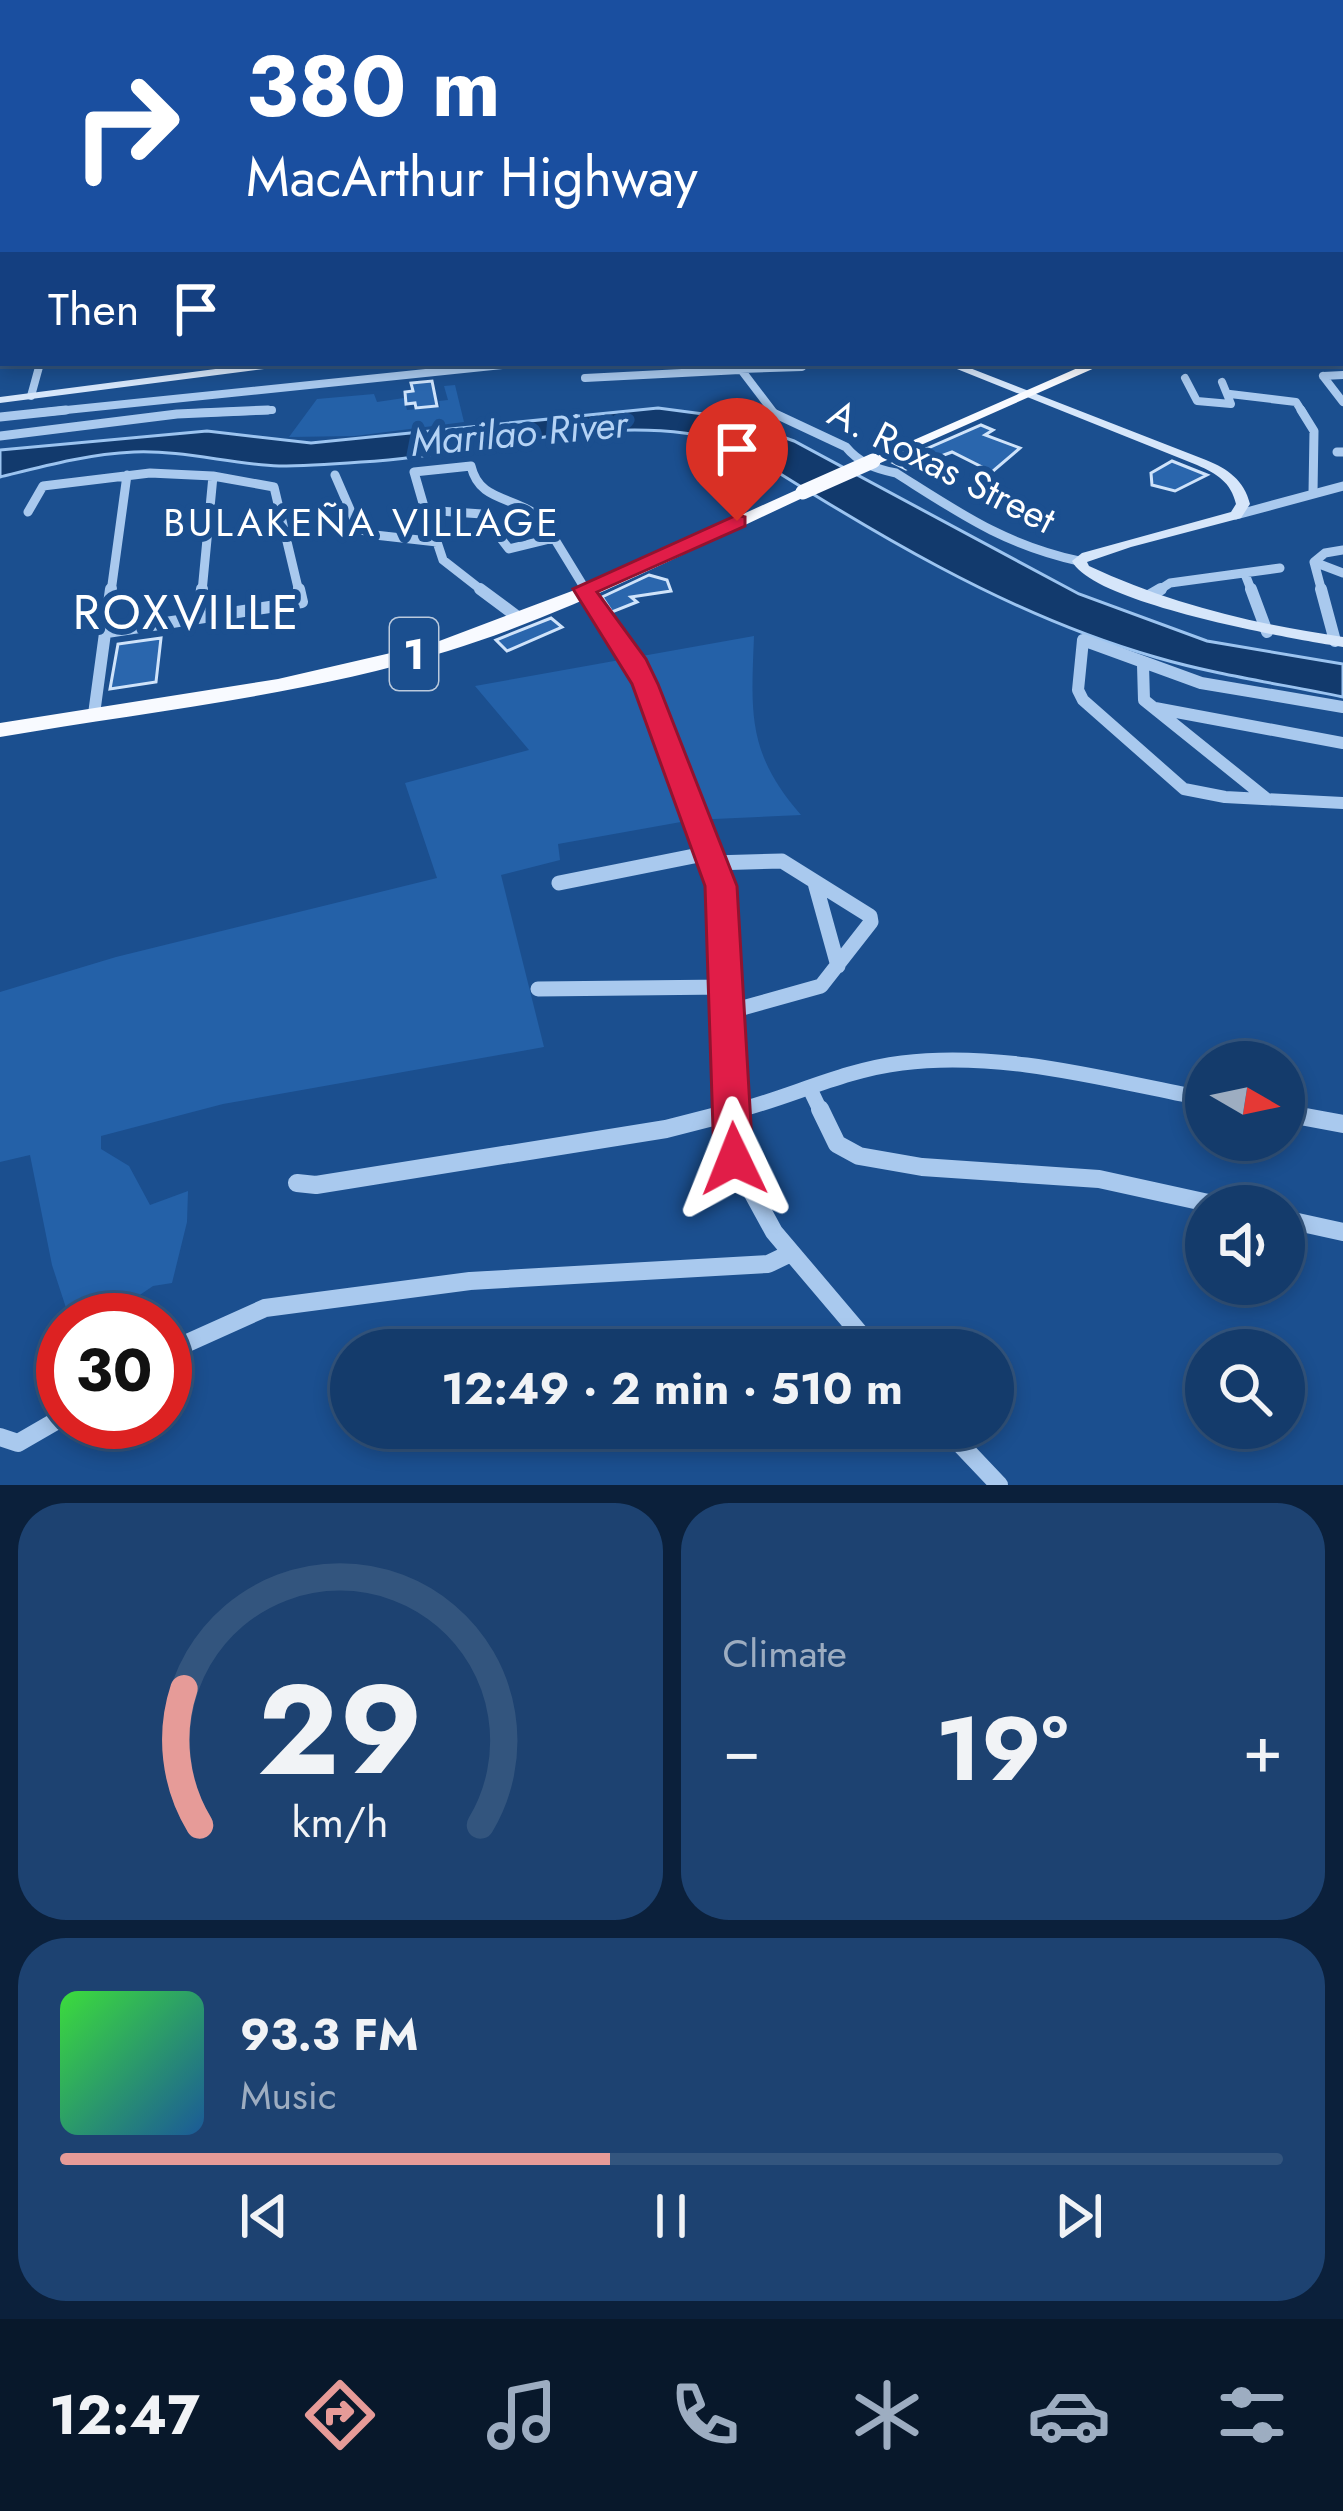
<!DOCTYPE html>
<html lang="en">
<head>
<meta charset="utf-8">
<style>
  :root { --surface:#143b6b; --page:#1d4271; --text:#f1f3f6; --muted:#9dadc1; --line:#33557e; --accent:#e69b98 }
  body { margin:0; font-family:Jost,sans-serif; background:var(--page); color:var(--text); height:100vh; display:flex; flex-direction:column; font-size:45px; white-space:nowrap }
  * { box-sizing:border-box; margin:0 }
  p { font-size:39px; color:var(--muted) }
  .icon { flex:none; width:66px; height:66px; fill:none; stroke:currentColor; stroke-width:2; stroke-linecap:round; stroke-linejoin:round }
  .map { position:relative; height:1485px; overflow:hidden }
  .drawer { display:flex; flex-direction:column; gap:18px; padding:18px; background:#0b203b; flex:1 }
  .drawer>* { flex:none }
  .banner { position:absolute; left:0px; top:0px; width:1344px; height:366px; box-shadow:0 6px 18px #0003,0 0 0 3px var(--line); background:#1a4fa0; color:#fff; overflow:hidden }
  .needle { width:78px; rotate:99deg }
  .buttons { position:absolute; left:1185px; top:1041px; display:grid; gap:24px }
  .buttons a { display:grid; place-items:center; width:120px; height:120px; border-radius:50%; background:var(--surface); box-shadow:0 6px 18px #0003,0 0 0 3px var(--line); font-size:60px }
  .speed { position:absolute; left:36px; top:1293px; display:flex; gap:24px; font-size:60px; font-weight:700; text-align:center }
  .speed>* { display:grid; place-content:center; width:156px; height:156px; border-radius:50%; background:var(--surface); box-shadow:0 6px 18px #0003,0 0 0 3px var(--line); line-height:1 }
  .speed .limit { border:18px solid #d22; background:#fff; color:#111 }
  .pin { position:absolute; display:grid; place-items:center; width:102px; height:102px; color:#fff; margin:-123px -51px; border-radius:50% 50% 50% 0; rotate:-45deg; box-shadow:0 0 12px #0007 }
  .pin .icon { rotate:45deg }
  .me { position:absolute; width:132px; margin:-66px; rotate:358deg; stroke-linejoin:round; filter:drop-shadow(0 0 9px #0008) }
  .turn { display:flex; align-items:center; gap:42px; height:252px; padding:0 48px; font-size:54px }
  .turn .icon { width:156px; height:156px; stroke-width:2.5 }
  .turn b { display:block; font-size:84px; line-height:102px }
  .then { display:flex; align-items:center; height:114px; padding:0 48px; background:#0003; gap:24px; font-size:45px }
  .big { font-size:90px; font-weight:700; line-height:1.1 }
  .drawer .card { flex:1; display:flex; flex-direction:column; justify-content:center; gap:18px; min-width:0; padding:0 42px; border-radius:48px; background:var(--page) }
  .drawer .dial { align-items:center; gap:0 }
  .dial svg { height:312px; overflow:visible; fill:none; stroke:var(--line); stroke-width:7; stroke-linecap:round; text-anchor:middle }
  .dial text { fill:var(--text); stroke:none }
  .song { display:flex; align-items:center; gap:36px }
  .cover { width:144px; height:144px; border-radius:18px; background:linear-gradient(135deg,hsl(120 70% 55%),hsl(210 70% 35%)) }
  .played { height:12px; border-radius:6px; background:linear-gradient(90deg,var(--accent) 45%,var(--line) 45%) }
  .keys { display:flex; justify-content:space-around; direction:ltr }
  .heat { display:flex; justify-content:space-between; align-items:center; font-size:66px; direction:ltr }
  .drawer .tiles { flex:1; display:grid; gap:18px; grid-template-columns:1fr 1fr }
  .card:last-child { grid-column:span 2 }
  .trip { position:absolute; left:330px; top:1329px; width:684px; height:120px; border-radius:60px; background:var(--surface); box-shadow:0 6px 18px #0003,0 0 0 3px var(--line); font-weight:700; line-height:120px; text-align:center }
  .tabs { display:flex; height:192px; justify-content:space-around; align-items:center; background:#08182b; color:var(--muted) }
  .tabs .icon { width:84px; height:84px }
  .tabs .current { color:var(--accent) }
  .tabs b { font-size:54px; color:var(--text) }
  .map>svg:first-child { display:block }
</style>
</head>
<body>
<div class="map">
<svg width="1343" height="1485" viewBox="0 0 1343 1485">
  <rect width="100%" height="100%" fill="#1b4f8f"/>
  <path fill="#2461a8" d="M455 385 464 422 355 436 289 437 317 399 374 394 377 402 404 398 407 410 440 407 439 401 448 400 444 386Z
    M754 636C751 714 747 753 801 815L692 820 558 844 560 860 501 875 544 1047 223 1104 101 1136V1149L129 1166 150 1205 188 1191 187 1222 172 1283 153 1286 103 1320H70L52 1265 30 1155 0 1162V992L116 957 437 878 405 783 529 750 475 686Z"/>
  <path fill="#123a6d" stroke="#9cc4f0" stroke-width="3" d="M658 408 726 417 794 441 1079 594 1207 641 1343 664V697C1281 684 1216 675 1155 657 1001 613 865 527 731 443 615 407 478 456 361 462 334 464 306 466 279 466 230 464 183 450 134 452 88 454 44 466 0 477V450L207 431 311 443Z"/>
  <path fill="#2a66ad" stroke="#cfe3fa" stroke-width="3" d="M432 381 437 406 416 408 415 403 406 404 405 392 413 391 411 383Z
    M981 425 993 430 985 435 1020 448 992 472 952 452 906 469 894 463Z
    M1172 461 1207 475 1175 491 1152 485 1151 473Z
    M649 575 667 580 671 591 631 597 637 602 612 612 602 597Z
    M551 618 562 627 507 651 496 640Z
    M161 638 156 682 110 689 118 644Z"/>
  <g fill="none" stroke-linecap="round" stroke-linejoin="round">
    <path stroke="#a9c9ee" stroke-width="8" d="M736 363 774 413
      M740 369 802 367
      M1323 376 1343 402
      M1323 376 1343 375
      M585 378 740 370
      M1185 378 1197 401 1231 404 1222 382
      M1230 394 1296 402 1303 413
      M31 396 39 367
      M37 413 523 363
      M196 413 272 410"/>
    <path stroke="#a9c9ee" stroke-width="9" d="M767 410 846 447C859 463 876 469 896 473 961 514 1003 544 1079 561
      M1301 410 1314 431 1313 493
      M0 417 66 410
      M0 436 177 414 268 410
      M1337 452H1343
      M471 466C479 501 511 496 537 515 544 520 549 531 554 538L509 549 482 514 425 510 414 472Z
      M335 475 358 528 375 535 437 542 443 560 484 592
      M28 512 43 486 150 473 213 476
      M1236 515 1343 486
      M554 538 587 592
      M1314 562 1343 573
      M1245 574 1252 592
      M111 592 127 475
      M202 592 213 476 274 487 299 592
      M1156 592 1170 583 1280 568
      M1322 592 1314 562 1325 553 1343 550"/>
    <path stroke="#a9c9ee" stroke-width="12" d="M480 589 519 618
      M585 589 645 684 696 820
      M1251 589 1267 632
      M1321 589 1335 641
      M1149 596 1161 589
      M199 617 202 589
      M107 632 302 602 299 589
      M1143 665 1144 700 1267 799
      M1343 707 1201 683 1083 640 1078 690 1083 700 1184 789 1225 797 1343 803
      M1155 708 1343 743
      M94 714 111 589"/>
    <path stroke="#a9c9ee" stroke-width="15" d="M695 817 721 886 732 1112
      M712 863 782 861 870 916 871 922 821 986 728 1012
      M559 883 709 853
      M815 883 838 966
      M538 989 726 987
      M810 1089 821 1112
      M732 1112C789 1098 843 1070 902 1063 1001 1050 1108 1080 1206 1099"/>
    <path stroke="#a9c9ee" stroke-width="18" d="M732 1109 734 1159 774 1232 874 1350
      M820 1109 837 1144 859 1156 922 1167 1099 1179 1222 1206
      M1284 1113 1343 1124
      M297 1183 316 1185 666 1129 744 1109
      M1284 1219 1343 1232
      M165 1353 265 1308 470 1281 768 1264 791 1253
      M945 1428 999 1485
      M0 1437 18 1443 63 1417"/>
    <path fill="#d6e6fa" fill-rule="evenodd" d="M1341 226H1343V232H1341Z
      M262 363H293L288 366 0 403V397Z
      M942 363H957L1206 460C1228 469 1244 480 1250 504L1241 518 1131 547 1087 562 1089 566C1170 604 1254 624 1343 637V647C1293 639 1093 604 1072 561L1082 553 1231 512 1236 504C1231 482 1217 474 1197 465Z"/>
    <path fill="#f8faff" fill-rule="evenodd" d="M1341 245H1343L1341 252Z
      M1089 363H1106L878 464 866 461Z
      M803 487 809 489V495C690 550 573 612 448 651 303 696 150 711 0 737V723L278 679 434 643 572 591Z"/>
    <path stroke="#f8faff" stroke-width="15" d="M803 492 873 461"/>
  </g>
  <linearGradient id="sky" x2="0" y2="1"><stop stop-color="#0f2b4f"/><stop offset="0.44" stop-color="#39639b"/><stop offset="1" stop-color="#39639b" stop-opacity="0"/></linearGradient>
  <rect width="1343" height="371" fill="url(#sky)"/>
  <path fill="#e11d48" stroke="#92132f" stroke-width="3" d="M737 515 745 517V526L597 592 646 659 658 684 737 886 753 1159 748 1172 734 1177 720 1172 714 1159 705 886 632 684 573 589Z"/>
  <g text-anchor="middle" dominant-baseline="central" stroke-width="12" stroke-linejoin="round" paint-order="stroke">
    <g font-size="39" font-style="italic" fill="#b5d3f5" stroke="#1b4f8f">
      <text transform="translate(519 433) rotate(-5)">Marilao River</text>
    </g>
    <g font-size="39" fill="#fff" stroke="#1b4f8f">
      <text transform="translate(942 466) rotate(27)">A. Roxas Street</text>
    </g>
    <g font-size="39" letter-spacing="3" fill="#fff" stroke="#1b4f8f">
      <text x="362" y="522">BULAKEÑA VILLAGE</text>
    </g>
    <rect fill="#1b4f8f" stroke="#bbcadd" stroke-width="3" x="390" y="618" width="48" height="72" rx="9"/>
    <g font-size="42" font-weight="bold" fill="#fff">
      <text x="414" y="654">1</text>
    </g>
    <g font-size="48" letter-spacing="3" fill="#fff" stroke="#1b4f8f">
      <text x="187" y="612">ROXVILLE</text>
    </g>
  </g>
</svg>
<div class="buttons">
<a><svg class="needle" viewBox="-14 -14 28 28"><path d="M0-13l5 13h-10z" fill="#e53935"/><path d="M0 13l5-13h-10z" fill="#9dadc1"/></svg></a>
<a><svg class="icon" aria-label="sound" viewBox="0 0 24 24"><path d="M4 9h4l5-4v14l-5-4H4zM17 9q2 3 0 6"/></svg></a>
<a><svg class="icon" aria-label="search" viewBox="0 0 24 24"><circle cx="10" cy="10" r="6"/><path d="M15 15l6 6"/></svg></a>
</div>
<div class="speed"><div class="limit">30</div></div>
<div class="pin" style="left:737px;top:521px;background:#d93025"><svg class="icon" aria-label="arrive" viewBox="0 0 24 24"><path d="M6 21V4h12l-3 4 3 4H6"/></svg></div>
<svg class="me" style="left:734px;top:1159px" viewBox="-20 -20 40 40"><path d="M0-17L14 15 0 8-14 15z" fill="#e11d48" stroke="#fff" stroke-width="4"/></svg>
<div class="trip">12:49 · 2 min · 510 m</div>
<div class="banner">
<div class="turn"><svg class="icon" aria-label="right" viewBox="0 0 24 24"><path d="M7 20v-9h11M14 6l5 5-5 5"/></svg><div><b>380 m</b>MacArthur Highway</div></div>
<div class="then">Then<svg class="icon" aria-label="arrive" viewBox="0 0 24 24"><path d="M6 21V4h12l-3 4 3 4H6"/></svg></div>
</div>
</div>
<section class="drawer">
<div class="tiles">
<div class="card dial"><svg viewBox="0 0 100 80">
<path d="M14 69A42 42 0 1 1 86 69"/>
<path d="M14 69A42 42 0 0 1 10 34" stroke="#e69b98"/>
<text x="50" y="56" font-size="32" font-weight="700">29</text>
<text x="50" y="72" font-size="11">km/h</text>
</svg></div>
<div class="card"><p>Climate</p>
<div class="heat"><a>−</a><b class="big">19°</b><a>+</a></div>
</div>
<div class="card">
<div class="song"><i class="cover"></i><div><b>93.3 FM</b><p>Music</p></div></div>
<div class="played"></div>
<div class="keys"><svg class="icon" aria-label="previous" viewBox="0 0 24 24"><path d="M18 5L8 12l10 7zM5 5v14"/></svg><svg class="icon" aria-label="pause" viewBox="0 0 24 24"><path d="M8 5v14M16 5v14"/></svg><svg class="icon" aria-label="next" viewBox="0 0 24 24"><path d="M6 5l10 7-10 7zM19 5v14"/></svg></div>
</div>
</div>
</section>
<nav class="tabs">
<b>12:47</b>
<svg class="icon current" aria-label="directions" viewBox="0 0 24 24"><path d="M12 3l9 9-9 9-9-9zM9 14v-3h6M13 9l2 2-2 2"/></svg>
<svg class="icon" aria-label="music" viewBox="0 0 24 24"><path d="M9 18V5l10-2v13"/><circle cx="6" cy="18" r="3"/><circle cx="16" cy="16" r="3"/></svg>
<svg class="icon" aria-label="phone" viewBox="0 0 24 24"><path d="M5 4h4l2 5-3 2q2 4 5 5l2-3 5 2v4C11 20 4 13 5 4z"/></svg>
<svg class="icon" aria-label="climate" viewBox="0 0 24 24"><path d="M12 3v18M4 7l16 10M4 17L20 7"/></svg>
<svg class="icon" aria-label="car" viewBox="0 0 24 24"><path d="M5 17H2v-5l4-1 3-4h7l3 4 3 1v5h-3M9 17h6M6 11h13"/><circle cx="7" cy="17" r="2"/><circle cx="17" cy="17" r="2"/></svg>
<svg class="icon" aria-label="filters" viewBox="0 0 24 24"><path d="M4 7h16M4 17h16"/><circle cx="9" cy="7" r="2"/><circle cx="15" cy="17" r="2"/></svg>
</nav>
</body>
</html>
